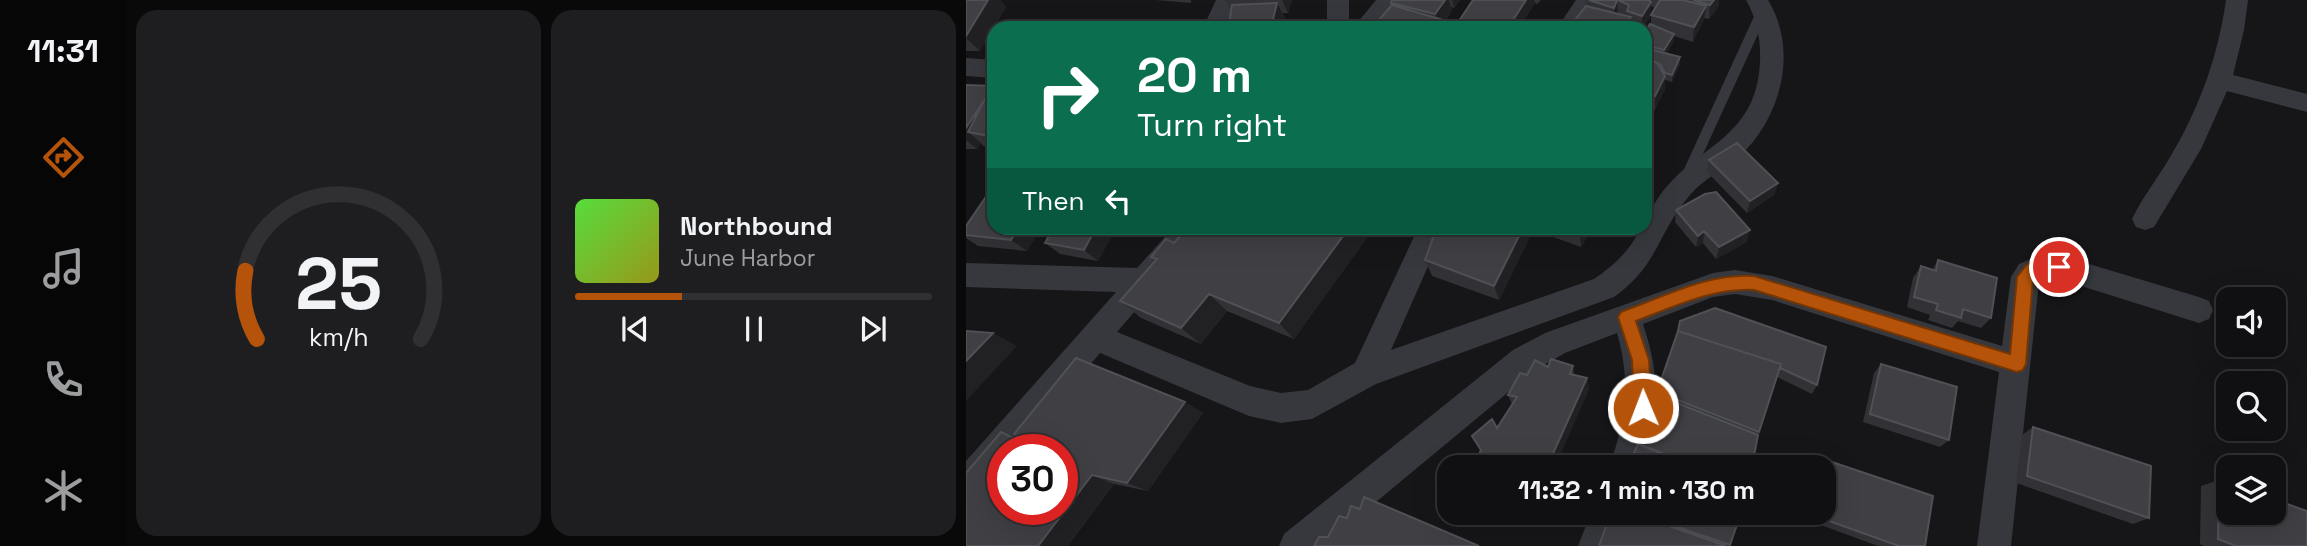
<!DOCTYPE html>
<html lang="en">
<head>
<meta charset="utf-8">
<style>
  :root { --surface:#101012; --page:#1e1e20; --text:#f1f3f6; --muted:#9c9d9f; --line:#303032; --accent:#b45309 }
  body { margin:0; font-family:"Space Grotesk",sans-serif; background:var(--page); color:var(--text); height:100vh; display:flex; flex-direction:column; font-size:26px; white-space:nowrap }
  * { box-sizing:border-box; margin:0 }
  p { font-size:23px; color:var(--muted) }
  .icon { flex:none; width:38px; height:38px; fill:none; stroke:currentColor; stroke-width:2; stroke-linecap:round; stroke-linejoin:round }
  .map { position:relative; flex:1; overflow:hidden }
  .drawer { display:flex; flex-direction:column; gap:10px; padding:10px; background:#09090a; width:840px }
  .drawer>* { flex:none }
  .guide { position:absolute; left:21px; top:21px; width:665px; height:214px; border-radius:21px; box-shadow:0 7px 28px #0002,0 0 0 2px var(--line); background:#0b6e4f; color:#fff; overflow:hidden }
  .controls { position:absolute; left:1250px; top:287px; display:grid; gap:14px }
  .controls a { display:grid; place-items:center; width:70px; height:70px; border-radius:14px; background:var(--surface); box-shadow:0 7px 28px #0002,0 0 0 2px var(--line); font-size:35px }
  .speed { position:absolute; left:21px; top:434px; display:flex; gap:14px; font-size:35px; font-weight:700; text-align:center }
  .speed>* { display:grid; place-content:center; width:91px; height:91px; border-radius:50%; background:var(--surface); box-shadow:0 7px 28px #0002,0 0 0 2px var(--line); line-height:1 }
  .speed .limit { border:10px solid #d22; background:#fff; color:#111 }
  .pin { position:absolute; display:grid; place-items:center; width:60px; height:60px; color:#fff; margin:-30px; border:4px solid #fff; border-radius:50%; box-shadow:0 2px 7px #0007 }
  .me { position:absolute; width:77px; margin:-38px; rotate:359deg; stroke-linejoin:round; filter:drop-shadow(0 0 5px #0008) }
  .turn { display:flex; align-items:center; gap:24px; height:147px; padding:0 35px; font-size:32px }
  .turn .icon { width:91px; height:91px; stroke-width:2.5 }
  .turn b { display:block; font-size:49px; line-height:60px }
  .then { display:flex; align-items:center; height:66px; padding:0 35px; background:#0003; gap:14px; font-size:26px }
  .drawer .card { flex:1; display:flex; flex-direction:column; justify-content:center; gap:10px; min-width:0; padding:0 24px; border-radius:21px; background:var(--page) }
  .drawer .dial { align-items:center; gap:0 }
  .dial svg { height:182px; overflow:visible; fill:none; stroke:var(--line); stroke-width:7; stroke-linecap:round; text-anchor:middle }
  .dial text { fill:var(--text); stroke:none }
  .song { display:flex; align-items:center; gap:21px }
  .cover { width:84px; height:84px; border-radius:10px; background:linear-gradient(135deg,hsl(110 70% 55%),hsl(60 70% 35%)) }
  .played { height:7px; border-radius:4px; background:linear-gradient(90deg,var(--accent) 30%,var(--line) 30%) }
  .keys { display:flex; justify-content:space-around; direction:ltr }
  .drawer .tiles { flex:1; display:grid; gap:10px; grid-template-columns:repeat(2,1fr) }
  .trip { position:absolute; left:471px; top:455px; width:399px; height:70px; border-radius:21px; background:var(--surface); box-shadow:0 7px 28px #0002,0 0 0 2px var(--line); font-weight:700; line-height:70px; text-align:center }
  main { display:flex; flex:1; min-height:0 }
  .tabs { display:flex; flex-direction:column; width:126px; justify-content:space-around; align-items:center; background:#060607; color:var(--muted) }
  .tabs .icon { width:49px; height:49px }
  .tabs .on { color:var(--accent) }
  .tabs b { font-size:32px; color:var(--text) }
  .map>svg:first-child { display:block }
</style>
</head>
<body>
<main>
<nav class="tabs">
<b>11:31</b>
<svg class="icon on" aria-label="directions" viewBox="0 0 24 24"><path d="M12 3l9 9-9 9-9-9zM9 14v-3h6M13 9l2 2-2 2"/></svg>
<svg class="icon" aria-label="music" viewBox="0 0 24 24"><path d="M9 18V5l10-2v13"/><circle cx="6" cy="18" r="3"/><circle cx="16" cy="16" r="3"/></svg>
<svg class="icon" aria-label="phone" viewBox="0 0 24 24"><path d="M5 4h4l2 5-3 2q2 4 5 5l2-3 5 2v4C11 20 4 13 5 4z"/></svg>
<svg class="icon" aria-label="climate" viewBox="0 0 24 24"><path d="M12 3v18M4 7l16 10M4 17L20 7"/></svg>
</nav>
<section class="drawer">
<div class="tiles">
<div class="card dial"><svg viewBox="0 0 100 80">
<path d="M14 69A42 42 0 1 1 86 69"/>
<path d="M14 69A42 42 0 0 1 9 39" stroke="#b45309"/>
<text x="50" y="56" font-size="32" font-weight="700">25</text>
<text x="50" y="72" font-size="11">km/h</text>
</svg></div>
<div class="card">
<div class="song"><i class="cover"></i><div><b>Northbound</b><p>June Harbor</p></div></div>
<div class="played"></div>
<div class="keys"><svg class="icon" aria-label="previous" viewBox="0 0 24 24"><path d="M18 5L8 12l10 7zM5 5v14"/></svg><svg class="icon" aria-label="pause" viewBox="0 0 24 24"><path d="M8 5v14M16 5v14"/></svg><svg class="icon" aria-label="next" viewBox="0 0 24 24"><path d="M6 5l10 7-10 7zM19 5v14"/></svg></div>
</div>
</div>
</section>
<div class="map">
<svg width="1341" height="546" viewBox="0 0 1341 546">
  <rect width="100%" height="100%" fill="#161618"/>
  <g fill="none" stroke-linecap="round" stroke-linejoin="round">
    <path fill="#37383d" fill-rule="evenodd" d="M797 6 803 10 726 178 725 182H715L714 178 791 10Z"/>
    <path fill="#37383d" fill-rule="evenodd" d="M250 0H272L259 28H237Z
      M361 0H383V28H361Z
      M410 0H433L411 28H387Z
      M610 0H632L614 28H591Z
      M780 0H802C833 51 815 117 774 156 758 170 737 179 724 195 691 233 693 265 648 297L410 384 346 419 315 423 283 416 134 353 52 450H37V468L12 498 0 502V461L150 292 0 287V263L171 268 207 228H236L233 236 151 332 284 386 315 393 342 390 389 363 452 228H479L425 350 628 279C649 265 664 250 675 228H679C679 218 684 211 689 203 724 145 790 144 794 62 795 40 791 19 780 0Z
      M1260 0H1282L1278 30 1267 75 1341 94V112L1261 91 1235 149 1188 227 1179 230 1170 227 1166 219C1176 198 1191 179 1203 159 1233 109 1252 57 1260 0Z
      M0 58 28 60V78L0 76Z
      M1074 255H1093L1233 297 1243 301 1247 310 1243 319 1233 323 1093 279 1079 278 1073 282 1045 546H1011L1033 372 806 300 769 294 747 297 677 324C695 379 694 413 675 467H643C660 421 665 381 651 333L599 353 569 370 357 546H313L318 534 547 350 579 333 747 273 769 270 806 276 1036 346 1045 277 1053 264Z
      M625 513H659L646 546H612Z"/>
  </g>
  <path fill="#323236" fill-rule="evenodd" d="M0 0H34L40 7 14 51H0Z
    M189 0H225V3Z
    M259 0H326L322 13H316L319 18 316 28H265L263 24 265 11Z
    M426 0H494L488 8 485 7 486 11 479 21 494 25 493 21 507 0H575L571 4 569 3 553 28H406L426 5 425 3Z
    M619 0H753L752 8 743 19 738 18 727 42 708 36V41L700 54 714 64 706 82 699 80V89L689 110 679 108V31L685 24V16L677 28H669L665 27V28H606V24L620 6ZM685 6 689 8 685 15Z
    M0 85 28 86V147L17 146 15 143 11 149H0Z
    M743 160 812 183 808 195 781 213 741 172Z
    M710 210 781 242 750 259 737 243 730 247 709 222Z
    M0 226 28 228H75L61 251 12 246 0 238Z
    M150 228 132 261 94 254 79 243Z
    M214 228H408L328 339 261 311 235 344 175 318 154 301 189 261 185 257 208 243 215 235 211 231Z
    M562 228H626L615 247Z
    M563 239 533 300 466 276 459 260Z
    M972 260 1025 318 1015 328 992 321 986 328 962 320 964 315 941 307 947 278 955 266 966 270Z
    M714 321 851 385 846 394 811 377 792 435 673 444 712 332Z
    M110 358 219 402 237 413 182 491 148 484 102 546H0V473L35 432 75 450H37V509H96V450H77L48 434Z
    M915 364 983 440 974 447 897 422 908 373Z
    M607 366 608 375 621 378 623 390 531 428 546 404 542 395 561 375 582 367Z
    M1067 427 1183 518 1167 524 1050 483 1056 435Z
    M854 458 959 546H912L836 518 837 513H858V467H848Z
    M1253 480 1341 546H1238L1234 544 1235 486Z
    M645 513H775L763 546H633Z"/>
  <path fill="#212124" d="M22 0H34L40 7 14 51 0 38V36Z
    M316 0H326L322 13Z
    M479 0H483L486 11 473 28 469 14Z
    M486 0H494L488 8Z
    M560 0H568L569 3 553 28H542Z
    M651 0 652 14 648 23V8Z
    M748 0H753L752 8 743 19 744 5Z
    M685 2V16L677 28H676V16Z
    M311 3 319 18 316 28H309L306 23Z
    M740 6 738 20 727 42 728 27Z
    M665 17V28H656Z
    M708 34V41L697 58 698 50Z
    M714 57V64L706 82V75Z
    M699 76V89L689 110V96Z
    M19 99 2 132 15 143 11 149 0 140V128Z
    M812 183 808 195 781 213 784 201Z
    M52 228H75L61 251 45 240Z
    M130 228H150L132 261 118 250Z
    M383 228H408L328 339 313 323Z
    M557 228H560L563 239 533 300 528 286Z
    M618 228H626L615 247 614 236Z
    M784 230 781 242 750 259 753 247Z
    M738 231 737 243 730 247 732 236Z
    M243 294 261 311 235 344 215 328Z
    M27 333 51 346 0 401V361Z
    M621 378 623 390 589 467H581Z
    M219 402 237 413 182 491 161 483Z
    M35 432 60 443 75 450H72Z
    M126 475 148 484 102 546H72Z"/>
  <path fill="#3f3f44" stroke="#4f5156" stroke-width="2" d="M0 0H22L0 36Z
    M426 0H479L469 14 425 3Z
    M507 0H560L542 28H516L493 21Z
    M623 0H651L648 8Z
    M652 0H683L685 2 676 16 661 11 663 5Z
    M694 0H717L740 6 728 27 685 15Z
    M727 0H748L744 5Z
    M311 3 306 23 263 24 266 5Z
    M426 5 504 28H406Z
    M620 6 665 17 656 28H620L606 24Z
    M684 24 708 34 698 50 679 45V31Z
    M679 48 714 57 706 75 699 73 694 64 679 59Z
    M679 59 690 62 699 76 689 96 679 94Z
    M0 85 28 86V137L2 132 19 99 0 128Z
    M771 143 812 183 784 201 743 160Z
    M28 185V228H52L45 240 0 235V226Z
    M750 192 784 230 753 247 738 231 732 236 710 210 739 194Z
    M87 228H130L118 250 79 243Z
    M214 228H383L313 323 243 294 215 328 154 301 191 259 185 257 200 239 208 243 217 233 211 231Z
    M474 228H557L528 286 459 260 467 238Z
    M592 228H618L614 236Z
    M972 260 1031 278 1025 318 997 309 995 318 970 310 972 304 948 297 955 266 970 271Z
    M749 308 860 347 851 385 814 368 815 364 712 331 714 321Z
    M0 331 27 333 0 361Z
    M712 331 815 364 793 432 691 392Z
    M110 358 219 402 161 483 126 475 72 546H0V473L35 432 72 450H37V509H96V461L101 463 96 461V450H77L48 434Z
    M585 359 607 366 604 374 621 378 581 467H508L515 450 506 436 526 419 531 428 551 397 542 395 554 373 561 375 569 360 582 367Z
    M915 364 991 387 983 440 904 414Z
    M691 395 792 435 786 467H731L673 444Z
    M1067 427 1185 466 1183 518 1061 476Z
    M672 444 730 467H662Z
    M854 458 967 496 959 546H933L841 513H858V467H852Z
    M1253 480 1262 483V513H1307V499L1341 511V546H1270L1252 539Z
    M398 497 513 546H348L353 537H362L373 516 381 518 385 506 394 509Z
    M645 513H666L760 546H633Z
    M671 513H775L764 545Z"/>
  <path fill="#b45309" stroke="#753606" stroke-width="2" d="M1079 258 1098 262 1101 267 1098 272H1079L1067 279 1060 364 1057 370 1051 372 788 290C746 288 708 307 670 321L683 360 686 408 683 414 677 417 671 414 668 408 666 360 652 317 655 312 660 310C702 295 743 273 788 276L1044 354 1051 277 1061 264Z"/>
</svg>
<div class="controls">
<a><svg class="icon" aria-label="sound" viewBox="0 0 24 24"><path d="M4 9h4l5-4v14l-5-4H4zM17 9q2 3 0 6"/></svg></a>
<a><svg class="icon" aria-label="search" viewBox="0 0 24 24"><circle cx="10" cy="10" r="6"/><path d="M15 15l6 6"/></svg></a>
<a><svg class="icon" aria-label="layers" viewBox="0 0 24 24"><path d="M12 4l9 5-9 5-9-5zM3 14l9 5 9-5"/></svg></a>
</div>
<div class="speed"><div class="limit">30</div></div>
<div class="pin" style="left:1093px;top:267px;background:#d93025"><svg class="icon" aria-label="arrive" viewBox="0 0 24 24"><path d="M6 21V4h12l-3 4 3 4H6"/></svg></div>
<svg class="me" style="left:677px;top:408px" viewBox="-20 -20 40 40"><circle r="17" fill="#b45309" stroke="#fff" stroke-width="3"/><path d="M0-11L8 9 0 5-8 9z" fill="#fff"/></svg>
<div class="trip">11:32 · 1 min · 130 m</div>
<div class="guide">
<div class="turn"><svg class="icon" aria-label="right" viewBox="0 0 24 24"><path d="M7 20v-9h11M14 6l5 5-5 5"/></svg><div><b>20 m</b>Turn right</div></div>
<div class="then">Then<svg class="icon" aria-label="left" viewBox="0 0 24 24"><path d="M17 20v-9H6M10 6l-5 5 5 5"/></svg></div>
</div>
</div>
</main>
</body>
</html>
